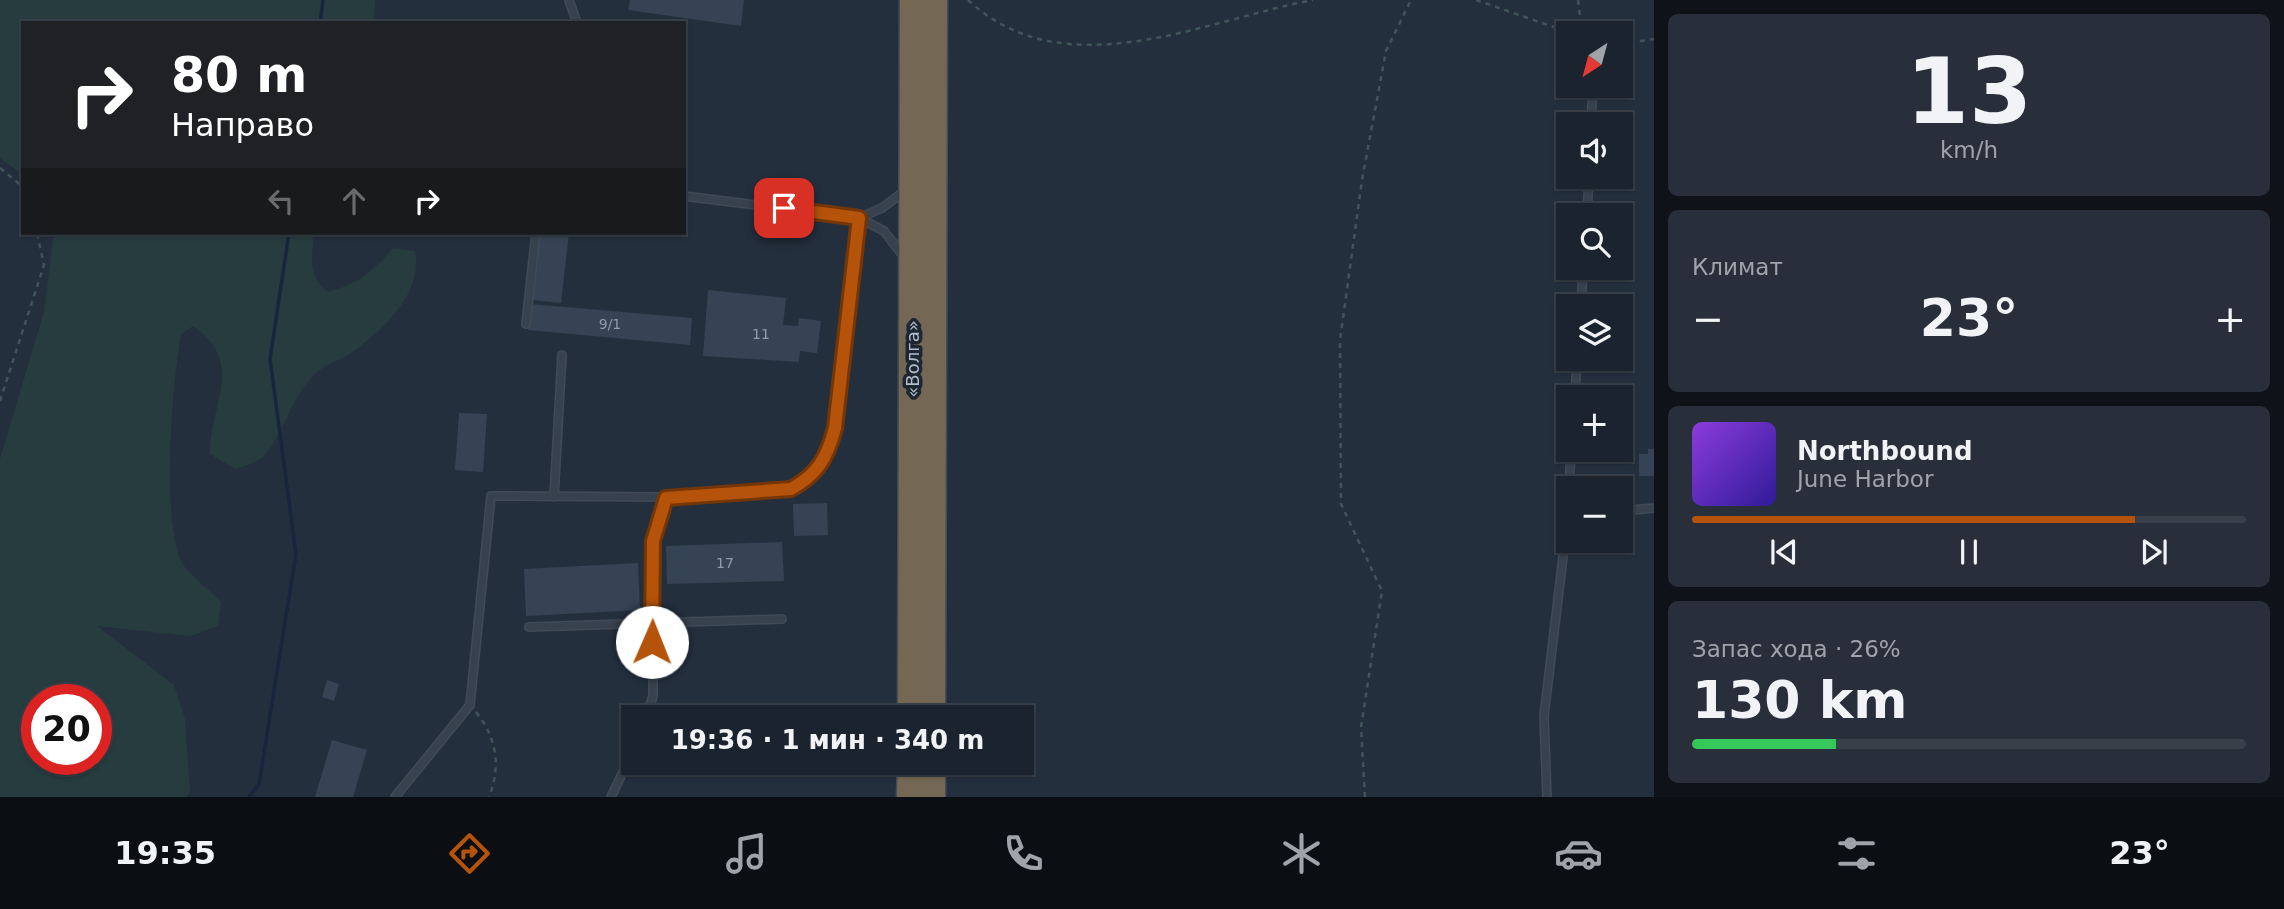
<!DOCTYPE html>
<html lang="ru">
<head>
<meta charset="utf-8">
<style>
  :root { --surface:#1b232e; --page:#282f3a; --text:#f1f3f6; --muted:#a0a4aa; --line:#39404a; --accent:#b45309 }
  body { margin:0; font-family:"DejaVu Sans",sans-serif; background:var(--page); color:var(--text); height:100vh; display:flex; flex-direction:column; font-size:26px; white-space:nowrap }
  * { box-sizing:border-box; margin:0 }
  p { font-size:23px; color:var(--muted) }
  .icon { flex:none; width:38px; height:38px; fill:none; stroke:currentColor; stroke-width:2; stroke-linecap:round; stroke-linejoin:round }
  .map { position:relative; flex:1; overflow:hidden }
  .details { display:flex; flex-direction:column; gap:14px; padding:14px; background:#0f1319; width:630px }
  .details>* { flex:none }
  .hud { position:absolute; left:21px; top:21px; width:665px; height:214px; border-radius:0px; box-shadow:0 2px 5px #0004,0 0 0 2px var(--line); background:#202124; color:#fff; overflow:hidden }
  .needle { width:46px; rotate:216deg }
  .controls { position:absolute; left:1556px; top:21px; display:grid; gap:14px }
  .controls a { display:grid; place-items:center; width:77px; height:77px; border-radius:0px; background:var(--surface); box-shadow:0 2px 5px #0004,0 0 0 2px var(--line); font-size:35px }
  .speed { position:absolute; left:21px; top:684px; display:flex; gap:14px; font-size:35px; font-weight:700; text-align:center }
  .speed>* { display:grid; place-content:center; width:91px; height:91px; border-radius:50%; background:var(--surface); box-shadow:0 2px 5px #0004,0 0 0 2px var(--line); line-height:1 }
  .speed .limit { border:10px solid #d22; background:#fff; color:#111 }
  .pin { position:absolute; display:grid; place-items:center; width:60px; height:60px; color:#fff; margin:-30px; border-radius:14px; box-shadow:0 4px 10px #0006 }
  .me { position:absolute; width:77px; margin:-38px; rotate:1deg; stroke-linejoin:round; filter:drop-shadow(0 0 5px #0008) }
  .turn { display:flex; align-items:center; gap:24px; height:147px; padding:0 35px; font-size:32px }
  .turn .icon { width:91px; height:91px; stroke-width:2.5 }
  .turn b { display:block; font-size:49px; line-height:60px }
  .lanes { display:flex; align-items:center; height:66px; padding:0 35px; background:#0003; justify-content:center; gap:35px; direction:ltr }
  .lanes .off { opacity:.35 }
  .big { font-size:52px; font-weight:800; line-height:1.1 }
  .details .tile { flex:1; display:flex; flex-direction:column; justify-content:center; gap:10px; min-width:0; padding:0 24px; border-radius:10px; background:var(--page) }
  .details .dial { align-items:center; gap:0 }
  .dial b { font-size:91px; line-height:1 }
  .song { display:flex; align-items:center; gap:21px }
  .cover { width:84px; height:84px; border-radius:10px; background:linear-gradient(135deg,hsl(270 70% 55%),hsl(250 70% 35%)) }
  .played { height:7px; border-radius:4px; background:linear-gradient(90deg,var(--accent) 80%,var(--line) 80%) }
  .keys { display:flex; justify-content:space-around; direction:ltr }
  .heat { display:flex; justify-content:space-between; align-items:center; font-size:38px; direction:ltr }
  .charge { height:10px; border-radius:5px; background:linear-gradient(90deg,#34c759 26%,var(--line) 0) }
  .trip { position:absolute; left:621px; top:705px; width:413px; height:70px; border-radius:0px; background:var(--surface); box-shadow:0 2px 5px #0004,0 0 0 2px var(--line); font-weight:800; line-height:70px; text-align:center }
  .dock { display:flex; height:112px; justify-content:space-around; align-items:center; background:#0b0e12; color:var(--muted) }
  .dock .icon { width:49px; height:49px }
  .dock .selected { color:var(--accent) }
  .dock b { font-size:32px; color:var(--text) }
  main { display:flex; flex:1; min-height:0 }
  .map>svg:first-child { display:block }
</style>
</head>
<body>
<main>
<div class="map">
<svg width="1654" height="797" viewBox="0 0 1654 797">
  <rect width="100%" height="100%" fill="#242f3e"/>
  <path fill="#263c3f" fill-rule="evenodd" d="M0 0H375L374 23H23V175L0 158Z
    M51 233H314C312 256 307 277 328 292 360 283 371 273 393 248L415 251C423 294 384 329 351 353 341 360 328 363 318 371 292 392 280 445 260 459 253 464 243 466 235 469L210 454C209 405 247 363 193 326L181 334C172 386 162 511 180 559 184 571 212 592 221 602L218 626 190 636 97 626 174 685 185 719 190 791 187 797H0V459L44 312 53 240ZM37 700H96V760H37Z"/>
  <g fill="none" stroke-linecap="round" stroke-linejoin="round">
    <path stroke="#17263c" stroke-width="3.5" d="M320 23 323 0
      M249 797 259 784 296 554 270 359 289 233"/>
  </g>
  <path fill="#364354" d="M630 0H744L741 26 628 10Z
    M540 233H569L561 303 533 300Z
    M708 290 786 298 783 325 798 326 799 318 821 321 817 353 800 351 799 362 703 356Z
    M1613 293 1631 294 1630 308 1612 306Z
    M530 304 692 318 690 345 528 330Z
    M459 413 487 414 483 472 455 470Z
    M1648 449H1654V476H1639V454H1648Z
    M827 503 828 535 794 536 793 504Z
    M782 542 784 581 667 584 666 546Z
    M638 563 640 610 526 616 524 569Z
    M327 680 339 684 334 701 322 697Z
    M332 740 367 750 353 797H315Z"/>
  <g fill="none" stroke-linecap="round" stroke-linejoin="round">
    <g stroke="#414a57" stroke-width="10">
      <path id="lane" d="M569 0 577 23
        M1591 124 1593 86
        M684 196 859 218 884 231 904 257
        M1587 215 1589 177
        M859 218 882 208 906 190
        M1581 306 1583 268
        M526 324 536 233
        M1575 397 1577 359
        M1569 488 1571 450
        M554 497 562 355
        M1620 511 1654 508
        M529 627 782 619
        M646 718 653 696V541L666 497
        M395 797 470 705 491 496 666 497 791 489 818 469 828 454 835 428 859 218
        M611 797 634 749
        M1547 797 1544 716 1568 515"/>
    </g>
    <g stroke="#434c59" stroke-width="27">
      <path id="highway" d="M910 718 912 0
        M933 718 935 0
        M909 797 910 763
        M933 797V763"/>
    </g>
    <path stroke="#3f5557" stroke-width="2.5" stroke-dasharray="5 5" stroke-linecap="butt" d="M968 0C1064 90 1205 20 1313 0
      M1476 0 1571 33
      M1578 0 1582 33
      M1620 44 1654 39
      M0 168 23 187
      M0 401 44 265 37 233
      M476 712C497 738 501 766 489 797
      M1365 797 1361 727 1382 591 1341 504 1340 340 1362 180 1386 51 1411 0"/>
    <use href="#lane" stroke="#38414e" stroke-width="7"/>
    <use href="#highway" stroke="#746855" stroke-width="24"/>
  </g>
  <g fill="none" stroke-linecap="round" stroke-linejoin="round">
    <g stroke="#753606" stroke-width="18">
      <path id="route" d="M652 642 653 541 666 498 791 489C818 474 827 458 835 428L859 218 784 208"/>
    </g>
    <use href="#route" stroke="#b45309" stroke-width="12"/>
  </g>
  <g text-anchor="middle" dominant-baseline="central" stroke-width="7" stroke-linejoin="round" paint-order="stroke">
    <g font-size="14" fill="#929caa">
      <text x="610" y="324">9/1</text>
      <text x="761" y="334">11</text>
      <text x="725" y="563">17</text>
    </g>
    <g font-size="18" fill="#b4bcc9" stroke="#1d2633">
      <text transform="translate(912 359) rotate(-90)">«Волга»</text>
    </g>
  </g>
</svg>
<div class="controls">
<a><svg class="needle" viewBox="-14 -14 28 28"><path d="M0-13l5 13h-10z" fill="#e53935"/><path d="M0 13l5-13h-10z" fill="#a0a4aa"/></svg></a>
<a><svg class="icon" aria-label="sound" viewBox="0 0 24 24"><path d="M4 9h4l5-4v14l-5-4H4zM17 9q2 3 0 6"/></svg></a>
<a><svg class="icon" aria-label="search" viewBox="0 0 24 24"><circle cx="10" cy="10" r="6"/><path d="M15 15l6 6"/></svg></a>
<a><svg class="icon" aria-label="layers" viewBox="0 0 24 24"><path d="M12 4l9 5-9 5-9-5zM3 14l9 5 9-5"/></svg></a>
<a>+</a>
<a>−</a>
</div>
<div class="speed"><div class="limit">20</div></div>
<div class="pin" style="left:784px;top:208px;background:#d93025"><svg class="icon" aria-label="arrive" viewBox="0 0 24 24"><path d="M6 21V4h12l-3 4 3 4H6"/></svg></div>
<svg class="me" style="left:652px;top:642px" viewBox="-20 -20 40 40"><circle r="19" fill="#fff"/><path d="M0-13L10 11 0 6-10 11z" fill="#b45309"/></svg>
<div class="trip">19:36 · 1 мин · 340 m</div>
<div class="hud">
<div class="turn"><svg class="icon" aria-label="right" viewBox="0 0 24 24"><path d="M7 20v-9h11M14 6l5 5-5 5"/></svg><div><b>80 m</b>Направо</div></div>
<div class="lanes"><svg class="icon off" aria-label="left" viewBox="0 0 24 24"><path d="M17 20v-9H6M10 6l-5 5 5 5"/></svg><svg class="icon off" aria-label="ahead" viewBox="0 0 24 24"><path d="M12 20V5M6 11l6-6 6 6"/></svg><svg class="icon" aria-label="right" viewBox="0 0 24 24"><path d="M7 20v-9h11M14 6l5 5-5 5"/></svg></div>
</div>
</div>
<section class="details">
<div class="tile dial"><b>13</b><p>km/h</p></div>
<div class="tile"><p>Климат</p>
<div class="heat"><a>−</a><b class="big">23°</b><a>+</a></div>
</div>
<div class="tile">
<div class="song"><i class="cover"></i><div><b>Northbound</b><p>June Harbor</p></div></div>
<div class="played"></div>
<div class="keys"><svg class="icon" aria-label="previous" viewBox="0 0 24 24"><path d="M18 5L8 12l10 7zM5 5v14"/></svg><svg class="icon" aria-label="pause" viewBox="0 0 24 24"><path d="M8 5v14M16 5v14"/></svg><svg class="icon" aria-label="next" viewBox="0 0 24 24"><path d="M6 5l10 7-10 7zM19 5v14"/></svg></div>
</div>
<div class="tile"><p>Запас хода · 26%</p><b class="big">130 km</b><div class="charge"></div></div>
</section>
</main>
<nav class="dock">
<b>19:35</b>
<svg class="icon selected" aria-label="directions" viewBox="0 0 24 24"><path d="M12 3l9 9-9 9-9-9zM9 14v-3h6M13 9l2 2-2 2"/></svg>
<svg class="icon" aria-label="music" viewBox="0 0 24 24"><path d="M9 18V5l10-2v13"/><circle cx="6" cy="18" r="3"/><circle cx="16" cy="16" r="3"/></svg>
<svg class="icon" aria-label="phone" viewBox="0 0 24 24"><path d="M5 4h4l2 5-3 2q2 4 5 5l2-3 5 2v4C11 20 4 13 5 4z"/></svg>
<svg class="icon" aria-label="climate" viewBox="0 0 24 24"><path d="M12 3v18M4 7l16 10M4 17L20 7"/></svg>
<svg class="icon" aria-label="car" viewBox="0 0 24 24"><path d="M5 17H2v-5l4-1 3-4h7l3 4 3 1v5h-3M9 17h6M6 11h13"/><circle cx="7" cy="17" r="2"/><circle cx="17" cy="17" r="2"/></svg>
<svg class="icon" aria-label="filters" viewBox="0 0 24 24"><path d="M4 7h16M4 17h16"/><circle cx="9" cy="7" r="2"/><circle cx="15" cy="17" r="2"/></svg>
<b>23°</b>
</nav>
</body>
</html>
